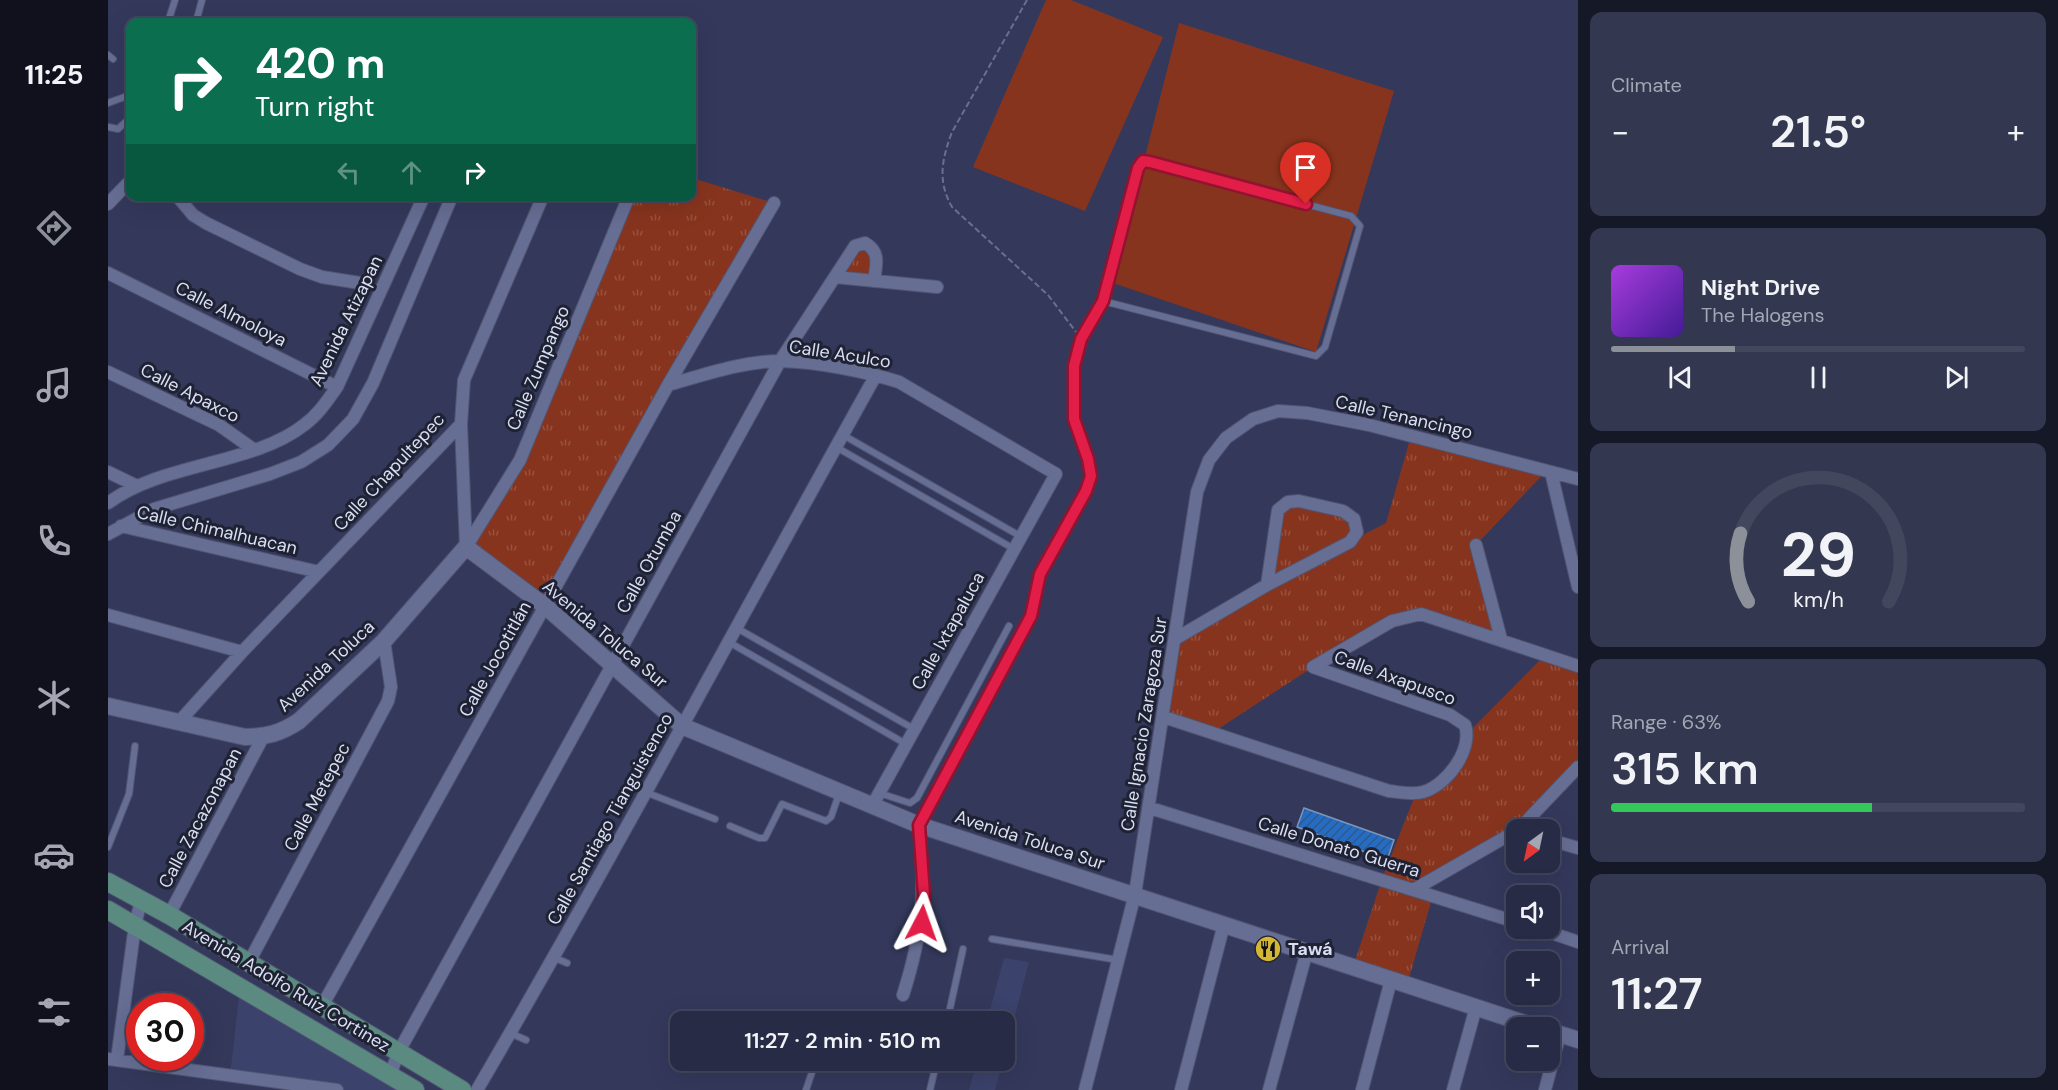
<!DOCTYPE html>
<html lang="en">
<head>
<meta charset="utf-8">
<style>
  :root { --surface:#272b45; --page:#333750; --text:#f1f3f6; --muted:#a4a7b3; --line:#43475e; --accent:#8c9099 }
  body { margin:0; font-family:"DM Sans",sans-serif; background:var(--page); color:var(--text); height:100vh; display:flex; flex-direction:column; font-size:22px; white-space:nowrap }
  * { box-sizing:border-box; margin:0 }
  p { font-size:20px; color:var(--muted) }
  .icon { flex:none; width:33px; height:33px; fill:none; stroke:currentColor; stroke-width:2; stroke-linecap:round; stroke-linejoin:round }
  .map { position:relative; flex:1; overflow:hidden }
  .details { display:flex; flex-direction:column; gap:12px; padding:12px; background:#151826; width:480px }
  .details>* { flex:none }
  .guide { position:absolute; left:18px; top:18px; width:570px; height:183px; border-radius:12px; box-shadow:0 6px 24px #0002,0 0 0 2px var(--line); background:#0b6e4f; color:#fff; overflow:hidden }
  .needle { width:39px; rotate:213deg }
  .buttons { position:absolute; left:1398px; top:819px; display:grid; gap:12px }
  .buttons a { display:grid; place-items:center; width:54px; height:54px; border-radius:12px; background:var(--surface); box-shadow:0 6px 24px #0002,0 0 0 2px var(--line); font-size:30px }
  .speed { position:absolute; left:18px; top:993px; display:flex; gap:12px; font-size:30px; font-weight:700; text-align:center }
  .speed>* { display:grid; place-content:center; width:78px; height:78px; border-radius:50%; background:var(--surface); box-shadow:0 6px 24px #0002,0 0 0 2px var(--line); line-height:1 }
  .speed .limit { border:9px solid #d22; background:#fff; color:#111 }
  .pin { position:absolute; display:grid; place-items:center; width:51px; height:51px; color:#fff; margin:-62px -26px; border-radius:50% 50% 50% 0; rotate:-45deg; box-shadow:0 0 6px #0007 }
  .pin .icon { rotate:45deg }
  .me { position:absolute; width:66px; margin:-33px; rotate:4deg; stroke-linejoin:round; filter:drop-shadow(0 0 4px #0008) }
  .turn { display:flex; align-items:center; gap:21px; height:126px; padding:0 30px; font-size:27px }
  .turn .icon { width:78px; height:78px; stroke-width:2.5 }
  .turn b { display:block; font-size:42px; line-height:51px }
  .lanes { display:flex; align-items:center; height:57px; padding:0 30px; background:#0003; justify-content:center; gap:30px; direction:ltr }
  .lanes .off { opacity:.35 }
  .big { font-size:45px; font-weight:600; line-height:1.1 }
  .details .widget { flex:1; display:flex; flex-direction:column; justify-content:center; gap:9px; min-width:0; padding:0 21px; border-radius:12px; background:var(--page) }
  .details .dial { align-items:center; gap:0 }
  .dial svg { height:156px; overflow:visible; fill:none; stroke:var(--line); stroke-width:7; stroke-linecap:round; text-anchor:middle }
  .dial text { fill:var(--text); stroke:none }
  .song { display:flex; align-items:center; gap:18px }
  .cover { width:72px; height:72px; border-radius:9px; background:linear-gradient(135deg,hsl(280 70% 55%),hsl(260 70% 35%)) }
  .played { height:6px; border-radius:3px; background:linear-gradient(90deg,var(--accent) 30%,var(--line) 30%) }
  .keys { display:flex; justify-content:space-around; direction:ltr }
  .heat { display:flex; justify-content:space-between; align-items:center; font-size:33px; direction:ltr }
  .charge { height:9px; border-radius:4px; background:linear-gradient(90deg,#34c759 63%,var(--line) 0) }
  .trip { position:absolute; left:562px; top:1011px; width:345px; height:60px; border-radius:12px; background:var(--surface); box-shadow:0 6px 24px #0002,0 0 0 2px var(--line); font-weight:600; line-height:60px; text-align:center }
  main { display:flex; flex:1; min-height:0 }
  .dock { display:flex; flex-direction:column; width:108px; justify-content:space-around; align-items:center; background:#10111c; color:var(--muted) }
  .dock .icon { width:42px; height:42px }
  .dock .current { color:var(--accent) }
  .dock b { font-size:27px; color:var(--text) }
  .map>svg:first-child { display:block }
</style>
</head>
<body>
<main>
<nav class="dock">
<b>11:25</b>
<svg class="icon current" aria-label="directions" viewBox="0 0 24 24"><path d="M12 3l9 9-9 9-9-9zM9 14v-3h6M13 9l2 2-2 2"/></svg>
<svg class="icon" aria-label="music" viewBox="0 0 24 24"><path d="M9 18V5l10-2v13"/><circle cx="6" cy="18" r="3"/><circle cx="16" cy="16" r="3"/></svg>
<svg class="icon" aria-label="phone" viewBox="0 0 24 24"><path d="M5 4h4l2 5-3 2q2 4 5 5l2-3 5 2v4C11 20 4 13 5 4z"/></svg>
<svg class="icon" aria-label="climate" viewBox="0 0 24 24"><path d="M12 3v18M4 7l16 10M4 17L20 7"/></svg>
<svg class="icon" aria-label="car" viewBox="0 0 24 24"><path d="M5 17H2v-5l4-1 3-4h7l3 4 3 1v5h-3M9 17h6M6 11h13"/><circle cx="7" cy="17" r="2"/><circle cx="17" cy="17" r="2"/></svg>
<svg class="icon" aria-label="filters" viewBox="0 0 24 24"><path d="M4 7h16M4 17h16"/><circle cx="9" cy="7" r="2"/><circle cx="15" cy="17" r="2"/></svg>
</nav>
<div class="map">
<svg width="1470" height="1090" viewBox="0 0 1470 1090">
  <defs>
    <pattern id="park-tufts" width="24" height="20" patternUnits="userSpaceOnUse" patternTransform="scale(1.5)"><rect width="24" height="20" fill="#87341e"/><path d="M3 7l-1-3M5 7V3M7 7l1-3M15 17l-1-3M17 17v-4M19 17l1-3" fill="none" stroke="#97513f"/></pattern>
    <pattern id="building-hatch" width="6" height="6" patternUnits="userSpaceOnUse" patternTransform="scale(1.5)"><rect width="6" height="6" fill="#246cc4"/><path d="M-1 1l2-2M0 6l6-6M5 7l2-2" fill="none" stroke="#325886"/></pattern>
  </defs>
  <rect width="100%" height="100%" fill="#34395c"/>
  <path fill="#3b426b" d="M896 958 921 962 897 1053V1022L879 1021Z
    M132 988 307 1090H209L122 1076Z
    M869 1061H895L887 1090H861Z"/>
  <path fill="url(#park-tufts)" d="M584 178 666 203 437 606 358 547 412 460 521 197 584 196Z
    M747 246 765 248 766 281 727 277Z
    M1303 436 1441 468 1368 545 1393 639 1298 616 1205 667 1104 733 1056 717 1067 639 1159 585 1168 522 1180 502 1246 519 1243 541 1278 523Z
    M1437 655 1470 666V767L1410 829 1308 889 1325 895 1299 985 1245 967 1274 879 1308 793 1340 775 1360 733Z"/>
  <path fill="#87341e" d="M938 0H963L1055 37 977 211 865 167Z
    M1071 23 1286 91 1208 352 1005 283Z"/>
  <path fill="url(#building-hatch)" stroke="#7c96b9" stroke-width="1.5" d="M1196 808 1286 840 1279 860 1189 827Z"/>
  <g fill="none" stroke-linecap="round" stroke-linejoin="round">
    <g stroke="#515572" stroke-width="8">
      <path id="lane" d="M60 22 67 0
        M88 22 94 0
        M0 55 5 59
        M0 103 22 95
        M0 127 10 129 22 118
        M735 435 912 536
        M728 447 906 549
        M627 627 806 729
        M619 641 798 744
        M537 792 607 819
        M771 793 802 803 809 798 901 626
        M811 825 923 616 932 575 978 491 983 476 980 459 966 419V366L973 339 995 301 1030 168 1035 161 1243 216 1252 226 1217 347 1208 356 995 301
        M622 826 651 838H657L674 804 718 821 723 817 731 794
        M0 847 21 794 27 746
        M884 939 1010 960
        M447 958 459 963
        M839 1022 855 949
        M402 1033 418 1040
        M698 1090 708 1060
        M822 1090 829 1060"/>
    </g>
    <g stroke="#515572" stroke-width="14">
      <path id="street" d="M69 196 85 215 98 223 192 269 214 277 252 283
        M0 204 22 181
        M0 273 229 387
        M727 277 829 287
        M0 372 111 425 145 449
        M560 385C595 375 635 361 673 361 710 362 756 371 791 382L948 474 764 806
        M0 472 29 486
        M1443 472 1470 587
        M0 503C56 462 145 465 196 425 210 415 219 401 229 387L316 196
        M13 526 211 572
        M0 534 46 509 162 474 193 462 220 445 245 419 265 383 344 196
        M1368 545 1393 639
        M358 547 412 460 521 196
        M358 547 353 424 356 380 435 196
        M0 615 134 652
        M1067 639 1159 585 1242 542 1249 532 1246 519 1235 511 1191 501 1180 502 1170 510 1159 585
        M1056 717 1281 791C1291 792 1304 795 1315 792 1339 785 1365 750 1357 725L1342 715 1205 667 1284 621 1313 614 1470 666
        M70 723 134 652 353 424
        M1042 808 1408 922
        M1410 830 1470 767
        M1442 840 1470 848
        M1307 889 1408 831
        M61 915 155 737
        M1429 928 1470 942
        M140 964 280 701 283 687 276 641
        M795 995C816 929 817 894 811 825
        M213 1008 560 385 666 203
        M0 1059 229 1090
        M9 1060 27 925 33 901
        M282 1076 290 1053 672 361 747 246 757 243C773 252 768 265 766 281
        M369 1090C507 854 635 613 768 375
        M977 1090 1027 894 1089 492 1101 460 1118 438 1145 419 1170 411 1199 413 1261 425 1470 479
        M1073 1090 1116 924
        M1161 1090 1199 951
        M1254 1090 1283 980
        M1345 1090 1368 1007
        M1437 1090 1452 1034"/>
    </g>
    <g stroke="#515572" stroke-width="18">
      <path id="secondary" d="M0 706 137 737C159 737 173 733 191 721L276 641 358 547 437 606 574 726 811 825 1431 1028
        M1442 1031 1470 1040"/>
    </g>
    <g stroke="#515572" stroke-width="20">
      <path id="primary" d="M0 882 61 915 354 1090
        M0 910 307 1090"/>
    </g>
    <path stroke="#6a6f8e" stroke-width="2" stroke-dasharray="6 3" stroke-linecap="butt" d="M919 0 844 132C834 159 829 181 844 207L940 295 968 332"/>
    <use href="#lane" stroke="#666e94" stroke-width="6"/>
    <use href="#street" stroke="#666e94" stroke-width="12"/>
    <use href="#secondary" stroke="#666e94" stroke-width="16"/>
    <use href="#primary" stroke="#5b8b80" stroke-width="18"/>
  </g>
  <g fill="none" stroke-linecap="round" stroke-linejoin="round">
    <g stroke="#92132f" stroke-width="15">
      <path id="route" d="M814 923 816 895 811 825 923 616 932 574 978 491 983 476 980 459 966 419V366L973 339 995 301 1030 168 1035 161 1042 162 1198 204"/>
    </g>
    <use href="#route" stroke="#e11d48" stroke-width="10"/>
  </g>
  <defs>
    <g id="restaurant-disc" transform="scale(1.35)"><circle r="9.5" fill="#d3b635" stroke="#1f2232"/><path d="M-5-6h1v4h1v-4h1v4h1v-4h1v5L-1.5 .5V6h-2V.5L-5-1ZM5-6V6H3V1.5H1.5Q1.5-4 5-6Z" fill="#111"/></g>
  </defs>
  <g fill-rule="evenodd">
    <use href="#restaurant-disc" x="1160" y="949"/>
  </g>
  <g text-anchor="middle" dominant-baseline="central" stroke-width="6" stroke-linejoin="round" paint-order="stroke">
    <g font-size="18" fill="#d9def3" stroke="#1f2232">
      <text transform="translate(123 314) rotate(27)">Calle Almoloya</text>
      <text transform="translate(238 321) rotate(-64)">Avenida Atizapan</text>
      <text transform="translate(732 354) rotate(9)">Calle Aculco</text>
      <text transform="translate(430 368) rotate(-67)">Calle Zumpango</text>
      <text transform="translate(82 393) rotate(27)">Calle Apaxco</text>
      <text transform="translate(1296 417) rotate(13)">Calle Tenancingo</text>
      <text transform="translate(281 472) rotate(-47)">Calle Chapultepec</text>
      <text transform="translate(109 530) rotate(13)">Calle Chimalhuacan</text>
      <text transform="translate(541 562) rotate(-61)">Calle Otumba</text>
      <text transform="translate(840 631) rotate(-61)">Calle Ixtapaluca</text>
      <text transform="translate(497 634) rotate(40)">Avenida Toluca Sur</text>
      <text transform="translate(387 659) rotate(-61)">Calle Jocotitlán</text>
      <text transform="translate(218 666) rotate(-43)">Avenida Toluca</text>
      <text transform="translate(1287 678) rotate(20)">Calle Axapusco</text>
      <text transform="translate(1036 724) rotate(-81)">Calle Ignacio Zaragoza Sur</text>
      <text transform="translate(209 797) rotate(-62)">Calle Metepec</text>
      <text transform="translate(92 818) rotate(-62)">Calle Zacazonapan</text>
      <text transform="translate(502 819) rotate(-61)">Calle Santiago Tianguistenco</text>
      <text transform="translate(922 840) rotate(18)">Avenida Toluca Sur</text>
      <text transform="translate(1231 847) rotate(17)">Calle Donato Guerra</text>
      <text transform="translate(178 986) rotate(31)">Avenida Adolfo Ruiz Cortinez</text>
    </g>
    <g font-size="18" font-weight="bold" fill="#d9def3" stroke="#1f2232" text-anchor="start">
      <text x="1180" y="949">Tawá</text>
    </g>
  </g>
</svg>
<div class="buttons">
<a><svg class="needle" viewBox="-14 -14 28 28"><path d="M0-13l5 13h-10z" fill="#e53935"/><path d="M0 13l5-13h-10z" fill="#a4a7b3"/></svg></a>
<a><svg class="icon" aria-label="sound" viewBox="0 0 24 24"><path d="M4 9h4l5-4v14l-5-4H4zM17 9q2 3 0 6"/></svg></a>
<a>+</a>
<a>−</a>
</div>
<div class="speed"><div class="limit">30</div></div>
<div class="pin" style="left:1198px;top:204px;background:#d93025"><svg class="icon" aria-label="arrive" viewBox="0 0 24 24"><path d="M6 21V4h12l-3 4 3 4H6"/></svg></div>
<svg class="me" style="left:814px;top:923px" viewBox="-20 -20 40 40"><path d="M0-17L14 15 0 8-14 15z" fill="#e11d48" stroke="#fff" stroke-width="4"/></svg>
<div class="trip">11:27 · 2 min · 510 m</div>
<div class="guide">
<div class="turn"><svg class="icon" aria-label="right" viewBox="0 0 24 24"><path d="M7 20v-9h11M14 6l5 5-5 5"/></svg><div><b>420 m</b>Turn right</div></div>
<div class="lanes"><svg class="icon off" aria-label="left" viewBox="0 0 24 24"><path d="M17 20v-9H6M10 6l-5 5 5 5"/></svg><svg class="icon off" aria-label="ahead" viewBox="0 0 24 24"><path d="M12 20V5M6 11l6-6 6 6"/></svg><svg class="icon" aria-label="right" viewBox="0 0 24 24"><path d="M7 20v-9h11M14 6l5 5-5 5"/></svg></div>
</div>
</div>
<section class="details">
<div class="widget"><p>Climate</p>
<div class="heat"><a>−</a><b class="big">21.5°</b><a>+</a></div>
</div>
<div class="widget">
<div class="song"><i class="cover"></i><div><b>Night Drive</b><p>The Halogens</p></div></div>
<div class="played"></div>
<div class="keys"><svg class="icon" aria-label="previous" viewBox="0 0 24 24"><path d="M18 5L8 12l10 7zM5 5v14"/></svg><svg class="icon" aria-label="pause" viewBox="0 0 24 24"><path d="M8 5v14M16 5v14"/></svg><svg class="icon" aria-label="next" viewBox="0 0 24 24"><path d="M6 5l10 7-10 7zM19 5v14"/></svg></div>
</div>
<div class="widget dial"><svg viewBox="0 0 100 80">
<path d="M14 69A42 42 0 1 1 86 69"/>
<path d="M14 69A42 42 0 0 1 10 34" stroke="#8c9099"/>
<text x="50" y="56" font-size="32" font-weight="700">29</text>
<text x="50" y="72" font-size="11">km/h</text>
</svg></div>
<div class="widget"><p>Range · 63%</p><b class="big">315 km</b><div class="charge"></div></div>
<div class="widget"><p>Arrival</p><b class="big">11:27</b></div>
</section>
</main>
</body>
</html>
